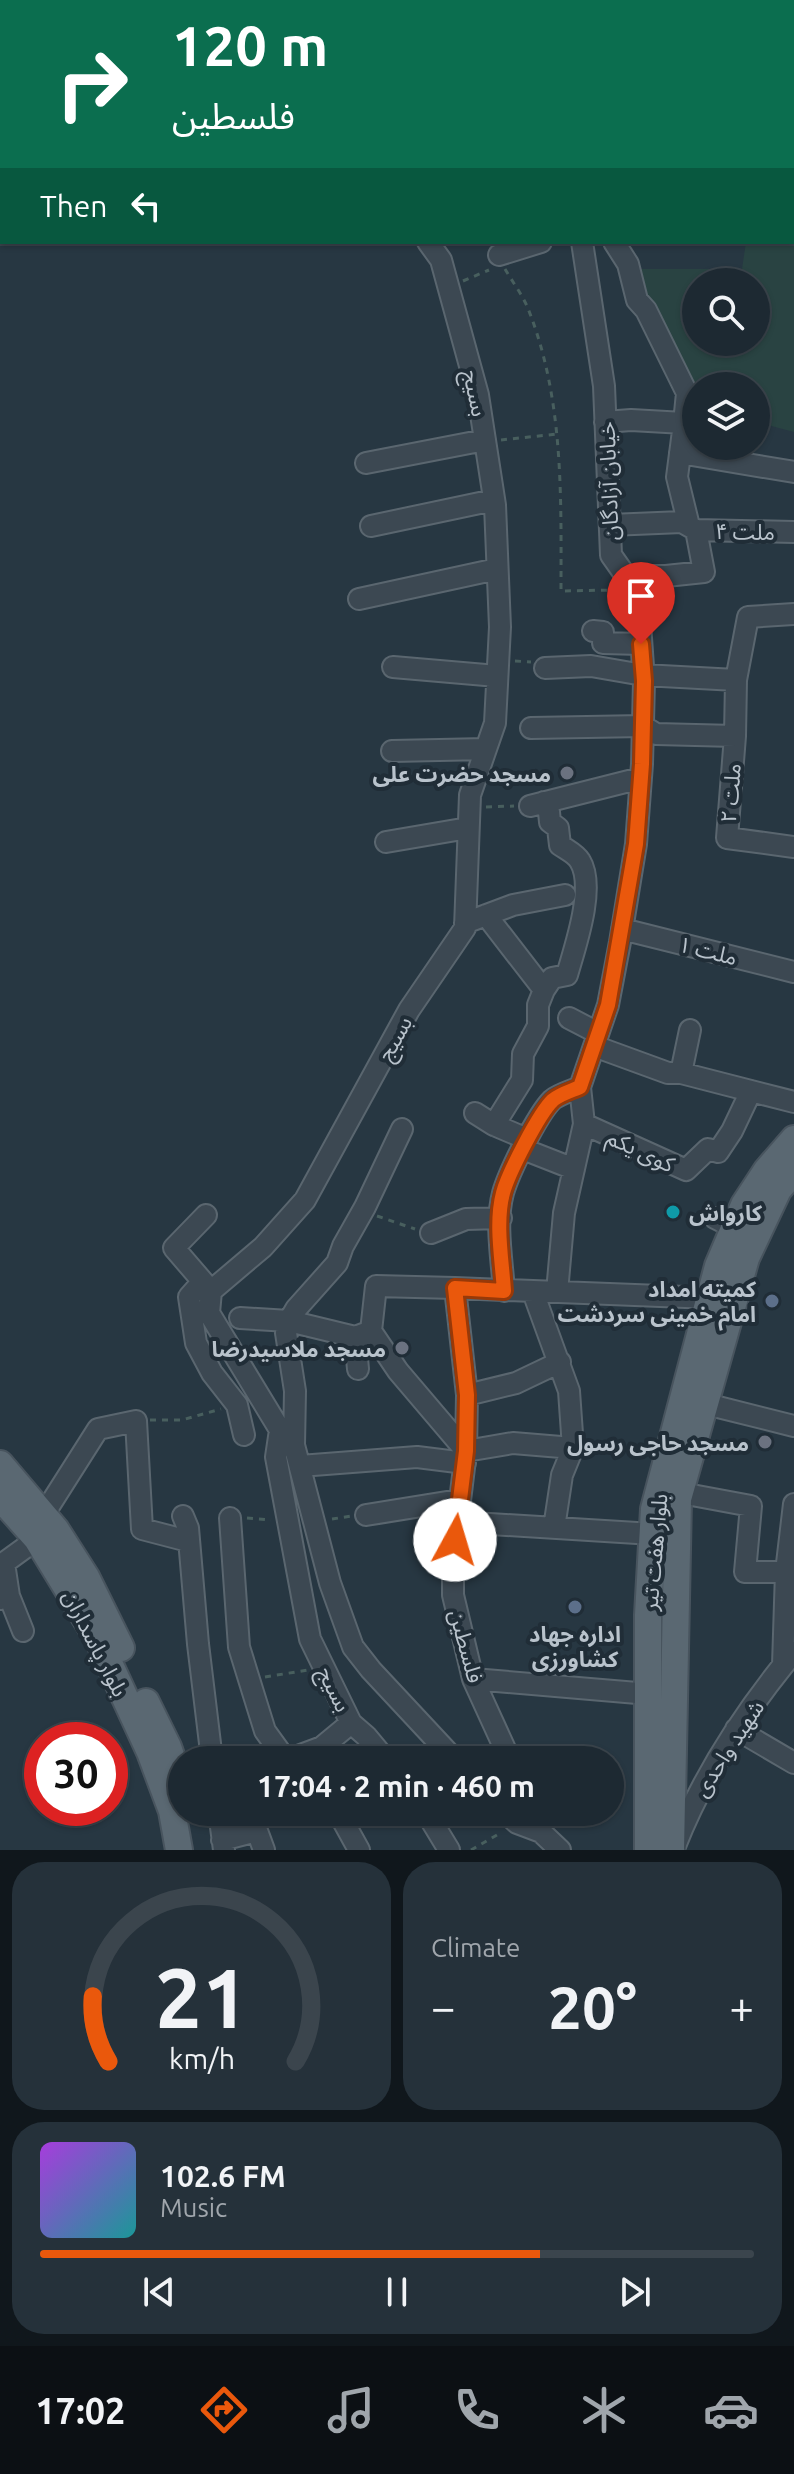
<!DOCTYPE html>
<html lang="en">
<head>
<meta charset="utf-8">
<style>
  :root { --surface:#1d2932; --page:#25313a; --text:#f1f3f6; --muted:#a0a6ac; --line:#3b454d; --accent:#ea580c }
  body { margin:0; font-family:Ubuntu,"Noto Sans Arabic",sans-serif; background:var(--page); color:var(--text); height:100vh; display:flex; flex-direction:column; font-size:30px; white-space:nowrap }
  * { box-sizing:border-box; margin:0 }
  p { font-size:26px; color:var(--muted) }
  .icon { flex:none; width:44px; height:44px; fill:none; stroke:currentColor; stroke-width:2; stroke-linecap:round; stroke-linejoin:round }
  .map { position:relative; height:1850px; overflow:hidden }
  .drawer { display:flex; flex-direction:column; gap:12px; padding:12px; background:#10171c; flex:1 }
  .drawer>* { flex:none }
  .banner { position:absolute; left:0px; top:0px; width:794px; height:244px; box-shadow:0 2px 6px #0004,0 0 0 2px var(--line); background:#0b6e4f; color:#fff; overflow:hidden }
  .tools { position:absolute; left:682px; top:268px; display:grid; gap:16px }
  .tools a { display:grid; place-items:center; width:88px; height:88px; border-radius:50%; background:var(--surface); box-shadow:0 2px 6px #0004,0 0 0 2px var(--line); font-size:40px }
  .speed { position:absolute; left:24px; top:1722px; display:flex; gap:16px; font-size:40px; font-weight:700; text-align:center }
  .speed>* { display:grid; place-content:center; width:104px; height:104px; border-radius:50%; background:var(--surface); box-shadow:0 2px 6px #0004,0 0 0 2px var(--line); line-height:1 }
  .speed .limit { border:12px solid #d22; background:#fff; color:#111 }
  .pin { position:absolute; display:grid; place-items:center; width:68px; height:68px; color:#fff; margin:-82px -34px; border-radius:50% 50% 50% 0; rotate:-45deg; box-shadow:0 0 8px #0007 }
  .pin .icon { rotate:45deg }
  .me { position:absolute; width:88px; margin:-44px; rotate:6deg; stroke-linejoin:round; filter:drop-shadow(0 0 6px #0008) }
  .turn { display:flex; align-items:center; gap:28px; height:168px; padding:0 40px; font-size:36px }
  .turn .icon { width:104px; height:104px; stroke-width:2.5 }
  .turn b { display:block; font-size:56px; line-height:68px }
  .then { display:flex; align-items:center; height:76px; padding:0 40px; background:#0003; gap:16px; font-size:30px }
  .big { font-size:60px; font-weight:700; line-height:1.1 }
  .drawer .widget { flex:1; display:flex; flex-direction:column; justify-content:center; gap:12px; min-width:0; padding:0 28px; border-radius:32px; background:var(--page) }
  .drawer .dial { align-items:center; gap:0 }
  .dial svg { height:208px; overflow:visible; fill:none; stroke:var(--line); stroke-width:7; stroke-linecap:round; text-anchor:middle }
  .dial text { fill:var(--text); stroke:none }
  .song { display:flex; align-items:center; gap:24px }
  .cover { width:96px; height:96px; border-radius:12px; background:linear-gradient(135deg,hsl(280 70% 55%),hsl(180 70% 35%)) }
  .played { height:8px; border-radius:4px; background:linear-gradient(90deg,var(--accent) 70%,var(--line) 70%) }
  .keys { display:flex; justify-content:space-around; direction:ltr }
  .heat { display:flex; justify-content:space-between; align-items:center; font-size:44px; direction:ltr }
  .drawer .tiles { flex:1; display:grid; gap:12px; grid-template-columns:1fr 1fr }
  .widget:last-child { grid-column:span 2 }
  .trip { position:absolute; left:168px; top:1746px; width:456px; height:80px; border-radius:40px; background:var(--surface); box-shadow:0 2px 6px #0004,0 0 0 2px var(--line); font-weight:700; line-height:80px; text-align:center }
  .tabs { display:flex; height:128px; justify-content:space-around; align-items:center; background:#0c1014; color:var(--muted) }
  .tabs .icon { width:56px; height:56px }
  .tabs .selected { color:var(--accent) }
  .tabs b { font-size:36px; color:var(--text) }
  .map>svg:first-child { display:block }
</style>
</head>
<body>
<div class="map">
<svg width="794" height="1850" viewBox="0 0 794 1850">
  <rect width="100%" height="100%" fill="#273742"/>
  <path fill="#294342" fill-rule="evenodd" d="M792 193H794V432L756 422V386H696L695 418 687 393 629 269H742L746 242H792ZM696 282H756V342H696Z"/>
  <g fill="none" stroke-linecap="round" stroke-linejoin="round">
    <g stroke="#5a666f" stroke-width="24">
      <path id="minor" d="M473 0 475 2
        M514 0V2
        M548 0 551 2
        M625 0 628 2
        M317 2V0
        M792 40 794 37
        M792 82H794
        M792 144H794
        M614 242 628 264 637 300 646 310 687 393 684 423
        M499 255 541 242
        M605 422 631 420 684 423 677 477 689 526
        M680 453 794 472
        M366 463 485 440
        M610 525 682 522 696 530 794 532
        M371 526 494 500
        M626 576H666L704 572 696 530
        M359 599 497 569
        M794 614 748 617 736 680 735 736 727 838 794 847
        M593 631 603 632V643L641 644
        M393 667 497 676
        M545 668 591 666 643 675 736 680
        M531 728 643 726 656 734 735 736
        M392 751 486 749
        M530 806 641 778
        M386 842 468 828
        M486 915 544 990
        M465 923 513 905 565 895
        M622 929 794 972
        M569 1018 598 1033
        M594 1046 668 1073H681L794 1102
        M681 1073 690 1030
        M475 1113 494 1125
        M584 1124 686 1170 708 1149 718 1152 732 1131 751 1091
        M527 1139 494 1125 522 1080 523 1054 538 1026V1005L544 990 552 978 567 975C575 947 596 887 580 861 576 854 567 850 560 845L558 828 550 822 549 812 544 802
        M523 1149 574 1169
        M206 1215 174 1248 211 1291
        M715 1218 735 1228
        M431 1233 466 1219 501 1218
        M455 1288 376 1286 371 1331 355 1337 289 1321 286 1333 295 1391 294 1445 330 1583 353 1647 371 1670 455 1760
        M211 1291 197 1288 189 1297 196 1343 212 1373 237 1405 244 1435
        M504 1291C502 1260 495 1223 503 1193 509 1172 537 1115 552 1100 559 1094 571 1091 580 1087
        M533 1292 569 1391 573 1448 562 1475 554 1528
        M557 1292 564 1213 584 1124 580 1087 608 1005 620 942 636 844 642 764 644 681 639 609 630 582 611 555 604 386 582 242
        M240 1318 289 1321 296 1309 337 1263 343 1246 365 1207 402 1129
        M371 1331 398 1371 466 1451 513 1443 573 1448
        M355 1337 358 1369
        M467 1395 516 1383 560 1362
        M706 1404 794 1426
        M280 1430 276 1457 310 1639 351 1723 366 1736 386 1760
        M294 1445 280 1430 209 1313 211 1291 263 1247 305 1200 409 1010 465 928 470 795 495 723 500 627 495 505 478 395 441 260 428 242
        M300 1466 417 1457 465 1463
        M681 1493 751 1506 745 1572H786
        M44 1514 98 1429 136 1421 142 1529 188 1541
        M366 1515 459 1500
        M183 1516 188 1528 198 1644 212 1760
        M230 1518 239 1647 265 1731 286 1760
        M458 1522 653 1534
        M9 1596 23 1631
        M0 1599 9 1596 4 1563 37 1539
        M783 1665 786 1572 794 1504
        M473 1679 649 1694
        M736 1729 794 1763
        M287 1760 322 1747 351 1723
        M510 1760 473 1679 453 1595V1559L466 1451 467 1395 455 1288 711 1298
        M219 1812 224 1850
        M338 1812 359 1850
        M426 1812 449 1850
        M505 1812 517 1823 541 1832 560 1850
        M222 1840 257 1831 264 1850
        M675 1846C703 1775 745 1711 794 1652"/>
    </g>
    <g stroke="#48545e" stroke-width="30">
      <path id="major" d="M0 1464 56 1530 86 1577 121 1648
        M0 1497 37 1539 98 1639 150 1752 172 1811 179 1850
        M146 1702 168 1747 182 1787
        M648 1850V1615L654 1509 718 1266 744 1205 767 1170 794 1139
        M671 1850 678 1499 746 1258 778 1190 794 1171"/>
    </g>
    <path stroke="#485f5e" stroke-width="3" stroke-dasharray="6 6" stroke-linecap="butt" d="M505 269C512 281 521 293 527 306 564 397 561 495 561 591L614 590
      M463 281 489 270
      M501 440 557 434
      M515 661 531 662
      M486 807 514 806
      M377 1216 415 1229
      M150 1420H182L221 1409
      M247 1518 271 1520
      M332 1519 352 1516
      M265 1677 308 1670
      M471 1850 502 1832"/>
    <use href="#minor" stroke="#3c4852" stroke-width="20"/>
    <use href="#major" stroke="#5a6872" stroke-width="26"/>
  </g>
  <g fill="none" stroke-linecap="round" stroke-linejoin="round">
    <g stroke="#983908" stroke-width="20">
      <path id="route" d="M455 1540 466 1451 467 1395 455 1288 504 1291C502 1260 495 1223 503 1193 508 1174 539 1113 553 1100 560 1094 571 1091 580 1087L608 1005 636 844 642 764 644 681 641 644"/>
    </g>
    <use href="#route" stroke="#ea580c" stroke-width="14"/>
  </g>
  <g fill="#6b7280" stroke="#202d37" stroke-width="3">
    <circle cx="567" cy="773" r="8"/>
    <circle cx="402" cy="1348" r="8"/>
    <circle cx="765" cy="1442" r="8"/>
  </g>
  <circle fill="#0f9aa8" stroke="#202d37" stroke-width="3" cx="673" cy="1212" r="8"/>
  <g fill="#5c6f8a" stroke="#202d37" stroke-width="3">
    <circle cx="772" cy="1301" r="8"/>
    <circle cx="575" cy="1607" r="8"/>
  </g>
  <g text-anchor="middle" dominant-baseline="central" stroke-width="8" stroke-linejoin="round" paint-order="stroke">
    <g font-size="22" fill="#b9c3cc" stroke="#202d37">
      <text transform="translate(476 393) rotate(78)">بسیج</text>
      <text transform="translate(608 481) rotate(-92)">خیابان آزادگان</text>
      <text transform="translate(745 531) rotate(1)">ملت ۴</text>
      <text transform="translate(730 793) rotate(-85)">ملت ۲</text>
      <text transform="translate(708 950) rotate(14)">ملت ۱</text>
      <text transform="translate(394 1038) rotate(-61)">بسیج</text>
      <text transform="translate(641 1150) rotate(25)">کوی یکم</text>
      <text transform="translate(654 1552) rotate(-85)">بلوار هفت تیر</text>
      <text transform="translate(96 1643) rotate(63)">بلوار پاسداران</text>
      <text transform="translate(467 1646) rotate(75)">فلسطین</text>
      <text transform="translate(335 1689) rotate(64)">بسیج</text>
      <text transform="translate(728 1748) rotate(-57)">شهید واحدی</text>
    </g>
    <g font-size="22" font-weight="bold" fill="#b9c3cc" stroke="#202d37" text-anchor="end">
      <text x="551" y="773">مسجد حضرت علی</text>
      <text x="689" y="1212" text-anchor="start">کارواش</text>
      <text x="756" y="1288">کمیته امداد<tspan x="756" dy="25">امام خمینی سردشت</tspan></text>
      <text x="386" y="1348">مسجد ملاسیدرضا</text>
      <text x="749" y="1442">مسجد حاجی رسول</text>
      <text x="575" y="1633" text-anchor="middle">اداره جهاد<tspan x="575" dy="25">کشاورزی</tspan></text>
    </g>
  </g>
</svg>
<div class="tools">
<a><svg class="icon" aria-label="search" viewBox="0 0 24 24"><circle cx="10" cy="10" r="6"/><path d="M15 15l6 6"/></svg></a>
<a><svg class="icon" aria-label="layers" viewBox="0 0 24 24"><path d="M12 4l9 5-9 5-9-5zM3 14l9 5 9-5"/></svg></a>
</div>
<div class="speed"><div class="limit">30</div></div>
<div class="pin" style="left:641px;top:644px;background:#d93025"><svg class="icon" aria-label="arrive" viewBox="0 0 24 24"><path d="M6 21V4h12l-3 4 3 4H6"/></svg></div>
<svg class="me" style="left:455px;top:1540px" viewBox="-20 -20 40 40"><circle r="19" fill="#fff"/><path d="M0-13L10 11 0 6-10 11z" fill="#ea580c"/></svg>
<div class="trip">17:04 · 2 min · 460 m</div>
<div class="banner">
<div class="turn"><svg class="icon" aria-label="right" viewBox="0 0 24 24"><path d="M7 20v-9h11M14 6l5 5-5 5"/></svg><div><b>120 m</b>فلسطین</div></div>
<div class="then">Then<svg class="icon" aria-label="left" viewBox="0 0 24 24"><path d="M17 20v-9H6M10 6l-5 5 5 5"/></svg></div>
</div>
</div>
<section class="drawer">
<div class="tiles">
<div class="widget dial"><svg viewBox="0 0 100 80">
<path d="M14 69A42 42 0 1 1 86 69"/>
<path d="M14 69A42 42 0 0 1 8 44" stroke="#ea580c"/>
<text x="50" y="56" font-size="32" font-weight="700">21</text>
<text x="50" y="72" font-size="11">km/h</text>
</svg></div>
<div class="widget"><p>Climate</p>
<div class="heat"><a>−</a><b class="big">20°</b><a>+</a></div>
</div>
<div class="widget">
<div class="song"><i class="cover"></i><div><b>102.6 FM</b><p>Music</p></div></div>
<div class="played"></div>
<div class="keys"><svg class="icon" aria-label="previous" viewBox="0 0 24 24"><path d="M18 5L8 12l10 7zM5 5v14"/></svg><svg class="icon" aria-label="pause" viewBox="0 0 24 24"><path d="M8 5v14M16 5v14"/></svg><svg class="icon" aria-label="next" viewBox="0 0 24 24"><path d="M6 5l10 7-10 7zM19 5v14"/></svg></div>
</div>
</div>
</section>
<nav class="tabs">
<b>17:02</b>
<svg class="icon selected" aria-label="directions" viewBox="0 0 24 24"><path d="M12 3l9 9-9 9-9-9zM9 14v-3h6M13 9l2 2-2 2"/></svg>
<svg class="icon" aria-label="music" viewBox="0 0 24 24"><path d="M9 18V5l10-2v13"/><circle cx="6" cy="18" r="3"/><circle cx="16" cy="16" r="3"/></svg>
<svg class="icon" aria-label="phone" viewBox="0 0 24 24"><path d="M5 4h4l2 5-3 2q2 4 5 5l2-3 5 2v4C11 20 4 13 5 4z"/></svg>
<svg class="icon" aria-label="climate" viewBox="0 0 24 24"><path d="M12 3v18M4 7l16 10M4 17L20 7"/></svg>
<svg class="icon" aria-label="car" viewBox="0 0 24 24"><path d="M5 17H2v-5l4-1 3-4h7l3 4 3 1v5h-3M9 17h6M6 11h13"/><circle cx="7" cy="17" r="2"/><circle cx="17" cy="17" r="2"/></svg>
</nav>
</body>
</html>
